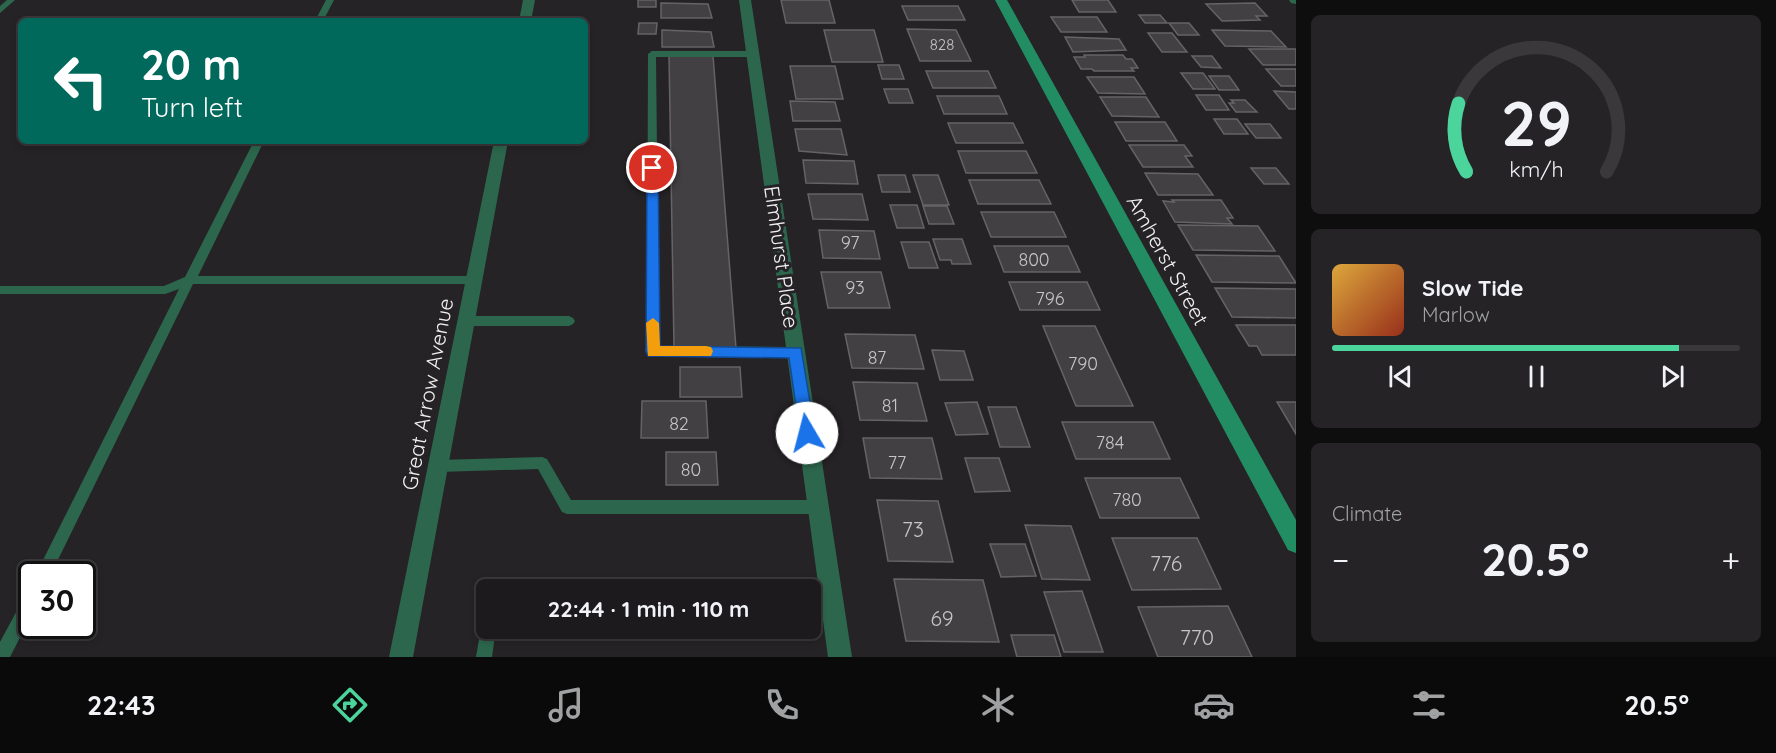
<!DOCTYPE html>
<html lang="en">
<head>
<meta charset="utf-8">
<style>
  :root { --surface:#1c1a1c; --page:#252325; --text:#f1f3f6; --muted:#a0a1a3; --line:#3a383b; --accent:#4bd49b }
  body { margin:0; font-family:Quicksand,sans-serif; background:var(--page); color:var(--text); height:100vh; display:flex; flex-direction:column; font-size:22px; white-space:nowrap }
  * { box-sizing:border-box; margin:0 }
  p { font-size:20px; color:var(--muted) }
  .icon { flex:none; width:33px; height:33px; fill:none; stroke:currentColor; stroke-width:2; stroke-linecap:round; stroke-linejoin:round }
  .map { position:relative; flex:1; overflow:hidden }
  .details { display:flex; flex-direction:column; gap:15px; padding:15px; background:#0f0e0f; width:480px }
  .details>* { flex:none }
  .top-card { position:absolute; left:18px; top:18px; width:570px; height:126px; border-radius:9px; box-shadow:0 3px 9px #0003,0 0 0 2px var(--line); background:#00695c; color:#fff; overflow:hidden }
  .speed { position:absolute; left:18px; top:561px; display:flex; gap:12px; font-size:30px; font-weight:700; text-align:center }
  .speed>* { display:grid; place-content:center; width:78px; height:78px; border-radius:50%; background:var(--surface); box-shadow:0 3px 9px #0003,0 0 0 2px var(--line); line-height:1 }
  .speed .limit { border:3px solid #111; border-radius:9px; background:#fff; color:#111 }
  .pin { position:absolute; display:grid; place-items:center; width:51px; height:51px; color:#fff; margin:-26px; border:3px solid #fff; border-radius:50%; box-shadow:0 2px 6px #0007 }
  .me { position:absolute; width:66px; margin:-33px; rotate:352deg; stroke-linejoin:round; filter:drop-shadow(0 0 4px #0008) }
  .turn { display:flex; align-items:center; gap:21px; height:126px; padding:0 24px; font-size:27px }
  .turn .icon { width:78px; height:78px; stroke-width:2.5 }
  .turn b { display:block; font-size:42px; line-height:51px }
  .big { font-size:45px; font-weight:700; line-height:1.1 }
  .details .tile { flex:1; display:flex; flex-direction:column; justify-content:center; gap:9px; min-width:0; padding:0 21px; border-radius:9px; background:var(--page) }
  .details .dial { align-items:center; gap:0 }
  .dial svg { height:156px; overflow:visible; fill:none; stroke:var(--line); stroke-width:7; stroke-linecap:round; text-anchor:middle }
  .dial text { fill:var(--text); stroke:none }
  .song { display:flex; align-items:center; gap:18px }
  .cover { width:72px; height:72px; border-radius:9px; background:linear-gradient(135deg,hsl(40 70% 55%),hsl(10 70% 35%)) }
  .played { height:6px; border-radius:3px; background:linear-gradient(90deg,var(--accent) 85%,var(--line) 85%) }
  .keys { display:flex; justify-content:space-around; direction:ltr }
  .heat { display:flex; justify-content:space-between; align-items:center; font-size:33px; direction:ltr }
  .trip { position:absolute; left:476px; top:579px; width:345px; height:60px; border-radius:9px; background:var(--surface); box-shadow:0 3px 9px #0003,0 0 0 2px var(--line); font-weight:700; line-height:60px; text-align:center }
  .menu { display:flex; height:96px; justify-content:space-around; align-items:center; background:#0b0a0b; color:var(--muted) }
  .menu .icon { width:42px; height:42px }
  .menu .selected { color:var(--accent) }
  .menu b { font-size:27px; color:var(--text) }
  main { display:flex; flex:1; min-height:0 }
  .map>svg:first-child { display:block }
</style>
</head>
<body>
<main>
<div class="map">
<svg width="1296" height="657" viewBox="0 0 1296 657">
  <rect width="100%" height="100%" fill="#262326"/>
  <path fill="#434043" stroke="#666366" stroke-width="1.5" d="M638 0H656V7H638Z
    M781 0H829L835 23H786Z
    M1072 0H1108L1116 12H1079Z
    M661 3 708 4 712 18H661Z
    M1255 3 1267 16H1256L1260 20 1222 21 1206 4Z
    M902 6H958L965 20H908Z
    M1139 15H1160L1167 23H1145Z
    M1051 17H1097L1107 32H1061Z
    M639 23H657L656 34H638Z
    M1169 23H1189L1199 35H1178Z
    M907 29 956 30 971 61H920Z
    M662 30 711 32 714 47H662Z
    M824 30H874L883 62H832Z
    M1212 30 1271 31 1286 47 1225 46Z
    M1148 33H1172L1187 52H1162Z
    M1065 37 1119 39 1126 50 1073 52Z
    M1249 49H1296V65H1263Z
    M1084 55H1123L1126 59H1132L1138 68H1131L1134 71H1094L1092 69H1081L1074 57H1085Z
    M669 56H713L736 348 674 347Z
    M1192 56H1212L1221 68 1201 67Z
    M878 65H899L904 79H882Z
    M790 66H835L843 99H796Z
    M1266 69H1296V86H1281Z
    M926 71H988L996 88H933Z
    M1181 73H1203L1215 89H1193Z
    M1209 76H1229L1239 90H1219Z
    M1087 77H1134L1145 94 1098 93Z
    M884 89H908L913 103H889Z
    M1274 91 1296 92V109H1289Z
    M1196 95H1219L1229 110H1206Z
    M937 96H999L1007 114H944Z
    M1100 97H1146L1159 117 1112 116Z
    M1231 100H1245L1257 112H1236L1229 103H1234Z
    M790 101 835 102 840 121H793Z
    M1214 119H1237L1248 134H1224Z
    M1115 122H1165L1177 141H1126Z
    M948 123H1013L1023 143H956Z
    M1245 124H1270L1281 138H1256Z
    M795 129H841L847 155 799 151Z
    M1129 145H1184L1192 156H1185L1193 167H1143Z
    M958 151H1026L1037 173H966Z
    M803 160 854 161 858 184 806 183Z
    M1251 168H1276L1289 184H1264Z
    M1145 173 1198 174 1213 195H1158Z
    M878 175H905L910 192H882Z
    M913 175H938L949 205H923Z
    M969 180H1039L1051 204H978Z
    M808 194H862L868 220 813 219Z
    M1172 200H1221L1233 218H1227L1232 224 1175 222 1163 201 1174 202Z
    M890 205H917L924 228H897Z
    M923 206H947L954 224H929Z
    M981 212H1054L1066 237H991Z
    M1178 225 1258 226 1275 251 1193 250Z
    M819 230 874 231 880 259 823 258Z
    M933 239H962L971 264H952L951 260H940Z
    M901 242H929L938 268H909Z
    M994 246H1068L1080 272H1004Z
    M1196 255 1279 256 1296 283 1212 282Z
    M821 272H881L890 308H828Z
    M1009 282H1087L1100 310H1020Z
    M1215 288 1296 289V318L1232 317Z
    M1236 325H1296V355H1262L1257 346H1249Z
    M1043 326H1095L1133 406H1076Z
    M845 334 915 335 924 369 852 368Z
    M932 350 964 351 973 380H940Z
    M680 367H740L742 397H680Z
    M853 382 917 383 927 421 860 420Z
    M642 401H706L708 438H641Z
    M977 402 988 434 956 435 945 403Z
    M1277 402H1296V434Z
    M988 407H1016L1030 447H1000Z
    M1062 422H1153L1170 459H1076Z
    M863 438H932L942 479 870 478Z
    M666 452H716L718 485H666Z
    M965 458H999L1010 491 975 492Z
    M1085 478H1180L1199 518H1100Z
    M877 500 938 501 953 562 888 561Z
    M1025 525 1071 526 1090 580 1042 579Z
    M1112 538H1197L1221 589 1132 590Z
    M990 544H1025L1036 576 1001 577Z
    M894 579 983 580 999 642 906 641Z
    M1082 591 1103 652H1064L1044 592Z
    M1228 606 1252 657H1158L1138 607Z
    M1011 635H1054L1061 657H1017Z"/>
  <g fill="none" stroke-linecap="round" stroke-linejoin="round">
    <path fill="#2c674d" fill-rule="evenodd" d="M7 0H15L0 13V6Z
      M326 0H334L323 21H315Z
      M652 51H753L757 54 753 57H656L659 346 796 347 800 348 802 352 800 356H653L649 355 647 351 648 54Z
      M254 141H264L198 276H474L480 280 474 284H193L51 574H36L179 289 165 294H0V286H164L185 277Z
      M466 316H569L573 318 575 321 573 324 569 326H466L462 324 460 321 462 318Z
      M542 457 547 459 571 500H818L823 502 825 507 823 512 818 514H567L562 512 538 469 438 472 433 470 431 466 433 462 438 460Z
      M32 590V614L10 657H0V642L27 592Z
      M486 621V628H496L492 657H476L482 622Z"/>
    <path fill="#2c674d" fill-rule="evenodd" d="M523 0H535L531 21H519Z
      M739 0H751L852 657H828Z
      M1289 0H1296V4L1291 3Z
      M494 141H508L413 657H389Z"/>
    <path fill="#228d63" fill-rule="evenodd" d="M995 0H1007L1296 520V553L1288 550Z"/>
  </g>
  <path fill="#1a73e8" stroke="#114b97" stroke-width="1.5" d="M652 165 658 168 660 346 801 348 815 433 813 438 807 440 802 438 800 433 789 358 648 356 646 351 647 168Z"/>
  <path fill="#f59e0b" d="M653 318 659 323 660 346H706L711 347 713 351 711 356H648L646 323Z"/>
  <g text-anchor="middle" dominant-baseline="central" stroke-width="6" stroke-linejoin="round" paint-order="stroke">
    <g font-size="15" fill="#c6c4c6">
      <text x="942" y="44">828</text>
    </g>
    <g font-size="18" fill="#c6c4c6">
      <text x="850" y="242">97</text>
      <text x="1034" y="259">800</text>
      <text x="855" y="287">93</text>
      <text x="1050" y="298">796</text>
      <text x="877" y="357">87</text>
      <text x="1083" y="363">790</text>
      <text x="890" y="405">81</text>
      <text x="679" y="423">82</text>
      <text x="1110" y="442">784</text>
      <text x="897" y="462">77</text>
      <text x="691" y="469">80</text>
      <text x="1127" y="499">780</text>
    </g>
    <g font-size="21" fill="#f2f0f2" stroke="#262326">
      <text transform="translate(782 257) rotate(82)">Elmhurst Place</text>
      <text transform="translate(1168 260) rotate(61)">Amherst Street</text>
      <text transform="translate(427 394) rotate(-79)">Great Arrow Avenue</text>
    </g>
    <g font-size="21" fill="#c6c4c6">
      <text x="913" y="529">73</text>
      <text x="1166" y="563">776</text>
      <text x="942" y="618">69</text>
      <text x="1197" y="637">770</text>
    </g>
  </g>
</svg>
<div class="speed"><div class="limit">30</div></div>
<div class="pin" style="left:652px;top:168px;background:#d93025"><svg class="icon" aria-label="arrive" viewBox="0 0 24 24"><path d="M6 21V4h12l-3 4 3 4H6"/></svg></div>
<svg class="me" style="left:807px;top:433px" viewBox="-20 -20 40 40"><circle r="19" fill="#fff"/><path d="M0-13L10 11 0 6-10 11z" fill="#1a73e8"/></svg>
<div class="trip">22:44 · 1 min · 110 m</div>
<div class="top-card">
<div class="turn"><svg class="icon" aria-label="left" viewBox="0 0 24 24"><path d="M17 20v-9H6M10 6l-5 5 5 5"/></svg><div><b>20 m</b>Turn left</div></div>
</div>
</div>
<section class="details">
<div class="tile dial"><svg viewBox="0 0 100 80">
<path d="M14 69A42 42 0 1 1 86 69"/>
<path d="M14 69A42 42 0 0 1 10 34" stroke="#4bd49b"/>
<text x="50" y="56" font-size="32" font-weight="700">29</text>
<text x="50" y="72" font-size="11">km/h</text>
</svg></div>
<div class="tile">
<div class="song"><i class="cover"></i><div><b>Slow Tide</b><p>Marlow</p></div></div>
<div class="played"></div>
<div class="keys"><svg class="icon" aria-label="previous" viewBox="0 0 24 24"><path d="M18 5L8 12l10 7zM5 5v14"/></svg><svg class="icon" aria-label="pause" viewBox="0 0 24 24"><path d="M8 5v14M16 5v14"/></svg><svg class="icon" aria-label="next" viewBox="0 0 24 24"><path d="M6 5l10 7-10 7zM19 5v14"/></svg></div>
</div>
<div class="tile"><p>Climate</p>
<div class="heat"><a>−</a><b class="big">20.5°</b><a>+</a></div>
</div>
</section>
</main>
<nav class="menu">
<b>22:43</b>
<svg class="icon selected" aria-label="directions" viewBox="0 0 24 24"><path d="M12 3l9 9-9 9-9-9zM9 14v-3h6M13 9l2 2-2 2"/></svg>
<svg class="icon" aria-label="music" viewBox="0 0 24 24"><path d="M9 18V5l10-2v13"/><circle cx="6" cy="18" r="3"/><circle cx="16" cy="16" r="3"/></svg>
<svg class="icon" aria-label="phone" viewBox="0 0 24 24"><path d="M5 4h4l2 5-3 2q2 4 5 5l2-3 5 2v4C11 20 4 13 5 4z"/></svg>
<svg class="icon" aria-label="climate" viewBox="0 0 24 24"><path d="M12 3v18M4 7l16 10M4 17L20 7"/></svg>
<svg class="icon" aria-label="car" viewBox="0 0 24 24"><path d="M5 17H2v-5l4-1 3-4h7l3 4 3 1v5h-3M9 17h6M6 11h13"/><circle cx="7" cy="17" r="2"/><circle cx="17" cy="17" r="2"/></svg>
<svg class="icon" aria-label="filters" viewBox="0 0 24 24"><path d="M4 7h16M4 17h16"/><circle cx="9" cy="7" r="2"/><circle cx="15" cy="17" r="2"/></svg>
<b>20.5°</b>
</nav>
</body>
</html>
